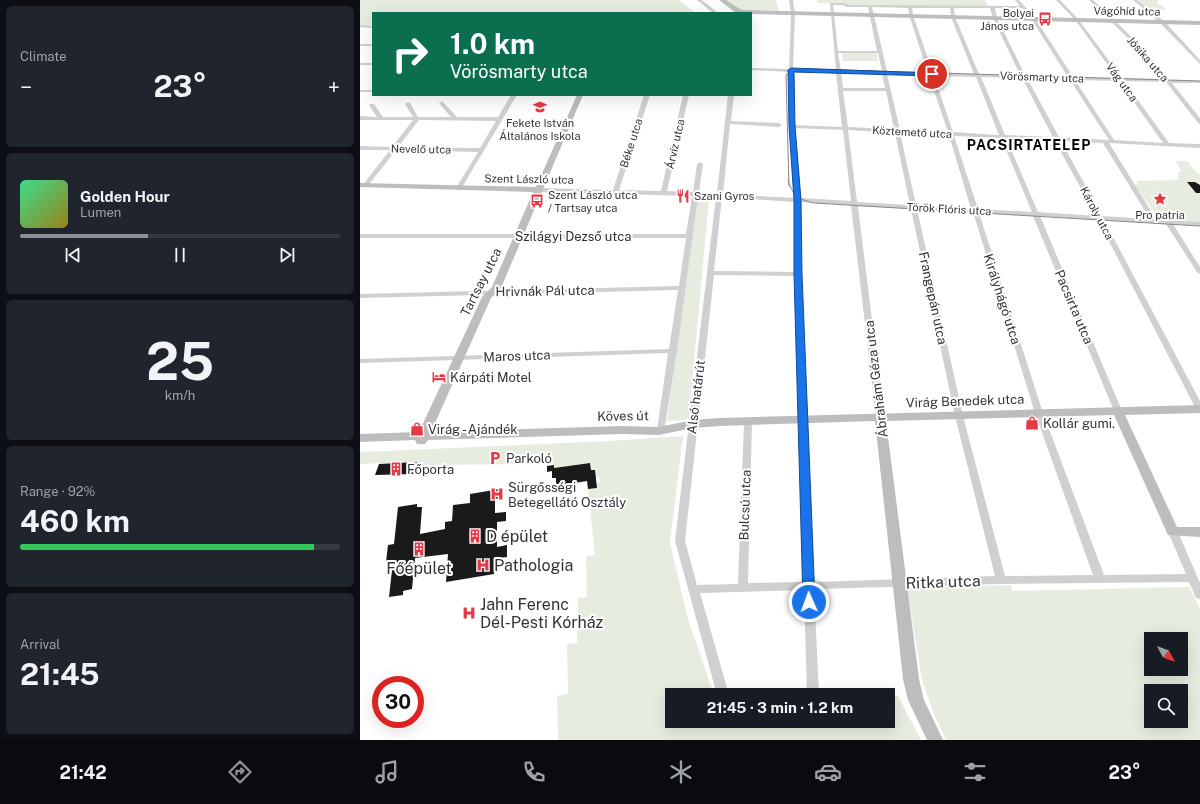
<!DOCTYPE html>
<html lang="en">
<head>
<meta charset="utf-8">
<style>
  :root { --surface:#171b24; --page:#20242c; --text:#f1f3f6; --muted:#9ea1a6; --line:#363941; --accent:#8c9099 }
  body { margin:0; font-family:"Public Sans",sans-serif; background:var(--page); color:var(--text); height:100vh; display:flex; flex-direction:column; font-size:15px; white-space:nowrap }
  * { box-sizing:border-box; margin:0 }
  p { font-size:13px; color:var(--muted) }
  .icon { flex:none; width:22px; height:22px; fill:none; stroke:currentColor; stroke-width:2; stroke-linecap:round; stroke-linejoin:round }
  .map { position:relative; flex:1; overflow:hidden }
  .details { display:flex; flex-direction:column; gap:6px; padding:6px; background:#0d0f14; width:360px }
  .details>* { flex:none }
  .guide { position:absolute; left:12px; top:12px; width:380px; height:84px; border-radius:0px; box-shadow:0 4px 16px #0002; background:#0b6e4f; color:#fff; overflow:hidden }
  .needle { width:26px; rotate:131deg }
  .tools { position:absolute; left:784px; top:632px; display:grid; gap:8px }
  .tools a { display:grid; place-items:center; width:44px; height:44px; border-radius:0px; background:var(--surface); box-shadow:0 4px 16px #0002; font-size:20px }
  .speed { position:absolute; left:12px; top:676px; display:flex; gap:8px; font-size:20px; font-weight:700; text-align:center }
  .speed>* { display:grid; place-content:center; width:52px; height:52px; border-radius:50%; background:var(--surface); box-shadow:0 4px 16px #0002; line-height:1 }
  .speed .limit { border:6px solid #d22; background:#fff; color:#111 }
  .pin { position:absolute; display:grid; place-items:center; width:34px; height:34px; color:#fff; margin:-17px; border:2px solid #fff; border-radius:50%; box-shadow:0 1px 4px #0007 }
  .me { position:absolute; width:44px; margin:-22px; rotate:358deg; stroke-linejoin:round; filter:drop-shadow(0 0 3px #0008) }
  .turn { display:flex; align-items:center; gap:14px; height:84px; padding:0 12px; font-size:18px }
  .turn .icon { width:52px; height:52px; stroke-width:2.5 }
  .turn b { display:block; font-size:28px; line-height:34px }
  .big { font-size:30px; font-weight:700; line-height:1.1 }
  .details .widget { flex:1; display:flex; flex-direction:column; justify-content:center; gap:6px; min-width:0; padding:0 14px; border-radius:6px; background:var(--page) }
  .details .dial { align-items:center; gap:0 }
  .dial b { font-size:52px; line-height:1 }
  .song { display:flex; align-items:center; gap:12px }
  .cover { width:48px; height:48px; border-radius:6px; background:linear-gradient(135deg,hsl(150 70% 55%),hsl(50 70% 35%)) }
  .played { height:4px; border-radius:2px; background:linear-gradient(90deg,var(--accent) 40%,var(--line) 40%) }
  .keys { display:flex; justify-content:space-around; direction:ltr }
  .heat { display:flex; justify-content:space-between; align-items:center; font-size:22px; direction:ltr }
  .charge { height:6px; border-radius:3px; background:linear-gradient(90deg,#34c759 92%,var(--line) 0) }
  .trip { position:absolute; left:305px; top:688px; width:230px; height:40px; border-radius:0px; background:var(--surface); box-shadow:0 4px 16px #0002; font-weight:700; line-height:40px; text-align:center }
  .tab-bar { display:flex; height:64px; justify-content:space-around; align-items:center; background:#090b0e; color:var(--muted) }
  .tab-bar .icon { width:28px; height:28px }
  .tab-bar .on { color:var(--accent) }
  .tab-bar b { font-size:18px; color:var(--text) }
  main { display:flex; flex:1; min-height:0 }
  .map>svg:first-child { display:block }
</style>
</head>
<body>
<main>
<section class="details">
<div class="widget"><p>Climate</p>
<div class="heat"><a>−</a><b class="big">23°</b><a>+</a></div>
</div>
<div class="widget">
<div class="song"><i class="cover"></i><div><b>Golden Hour</b><p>Lumen</p></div></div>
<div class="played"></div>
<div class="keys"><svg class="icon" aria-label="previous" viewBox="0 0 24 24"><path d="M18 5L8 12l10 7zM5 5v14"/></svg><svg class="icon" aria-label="pause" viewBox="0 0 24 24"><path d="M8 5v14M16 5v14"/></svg><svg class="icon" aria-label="next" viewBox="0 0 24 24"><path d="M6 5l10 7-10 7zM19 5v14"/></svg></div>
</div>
<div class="widget dial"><b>25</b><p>km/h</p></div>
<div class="widget"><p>Range · 92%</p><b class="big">460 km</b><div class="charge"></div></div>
<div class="widget"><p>Arrival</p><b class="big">21:45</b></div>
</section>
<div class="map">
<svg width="840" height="740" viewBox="0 0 840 740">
  <rect width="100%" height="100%" fill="#fff"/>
  <path fill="#e6ecdf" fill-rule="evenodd" d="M0 0H319L335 13H13V25H0Z
    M365 0H416L419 11 379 10Z
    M457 0H625L629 8 487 6 486 4 458 3Z
    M777 0H799L797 3 807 10H789Z
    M482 53H517L518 61H483Z
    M816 161H827L838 174H840V222L799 219 775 185 778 184 777 181 819 180 817 176H819L817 172H821Z
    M339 198 349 199 329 416 326 420 307 421 336 199Z
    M323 436 310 542 327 616 354 695H312V721H528V696H538L561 740H198L197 696 208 694 207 646 208 644 217 643 218 598 227 597 226 556 235 555 228 489 236 488V483L240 482 239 477H235V470H231L230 463 194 468 193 464 64 465 57 462 0 464V452L250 441Z
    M651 585 652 591 829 587 840 609V740H586L573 712 562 680 547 588ZM791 639H821V669H791ZM791 691H821V721H791Z"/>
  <path fill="#1a1a1a" d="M827 182H835L840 185V193H836Z
    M57 462 53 474 15 475 19 464Z
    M230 463 231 470H235L237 488 228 489 227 481 196 486V478H192V471L187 472V466L194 465V468Z
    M140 489V498L135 499V513L146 512V521L137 522V547L147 545V557L134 559V574L86 582 88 554 55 558 52 589 43 591V595L29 597 33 561 26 562 28 545 34 544 38 507 57 504V507H62L60 534 85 529V522L92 521 93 505 110 503V494Z"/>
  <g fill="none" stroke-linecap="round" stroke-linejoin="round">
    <path fill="#d0d0d0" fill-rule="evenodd" d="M337 0H342L358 13H353Z
      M429 0H433L435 13 433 69 476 70 470 3H486L488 5 660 6 655 0H659L675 18 713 77 757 78 716 21 696 0H700L718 19 762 78 804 79 774 44 729 0H733L777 42 809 80 840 81V83H812L840 118V124L838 123 806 82 764 81 809 143 840 144V148L749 143 796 219 840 222V226L813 224 840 267V274L837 272 806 224 744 220 840 401V412L836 409 738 220 680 216 762 411 758 414 754 411 673 216 619 213 683 413 744 575 826 574 808 532 810 530 813 529 816 530 818 532 840 583V599L836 598 829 582 641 584 454 589 459 695H447L444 590 340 593 369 695H357L315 541 356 197 338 196 317 351 304 432H298L297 430 308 353 0 363V359L309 349 318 290 0 298V294L319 286 326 238H0V234H326L332 196 179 192 176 190 179 188 253 190 284 95H290L259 190 301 191 323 95H329L307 191 333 192 337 164 340 162 343 164 339 192 357 193 368 95H374L371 121 419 123 422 125 419 127 370 124 363 194 435 198 429 126V72L391 70V68L429 69 431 13ZM473 5H484L486 7H508L517 51H478ZM512 7 548 8 550 18 568 73 527 71ZM552 8H590L591 17 614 74 573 73 554 18ZM594 8H630L633 18 660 75 619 74 595 17ZM635 8H662L672 20 708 77 665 75 637 18ZM478 53H518L522 71 481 70ZM433 72 476 73 482 127 435 125ZM481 73 522 74 525 88H483ZM527 74 569 76 588 132 540 130ZM574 76 616 77 639 135 593 132ZM621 77 662 78 693 137 645 135ZM667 78 710 80 749 140 699 137ZM715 80 759 81 803 143 754 140ZM483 91H526L534 129 488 127ZM435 128 483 130 491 201 441 198ZM488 130 535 133 550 205 497 202ZM540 133 589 135 611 209 556 205ZM594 136 641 138 672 212 618 209ZM646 138 695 141 736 216 678 212ZM701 141 743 143 790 219 742 216ZM362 197 435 202V272L354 271ZM441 202 491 205 516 418 520 421 524 418 498 206 551 209 595 416 635 576 454 582 441 274ZM557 209 613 212 675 413 733 575 645 576 603 416ZM354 275 435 276 444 582 388 583 392 422 388 419 384 422 378 584 337 585 325 541Z
      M773 0H777L804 21 840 60V64L800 23Z
      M0 25 13 26V28L0 27Z
      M0 44H13V46H0Z
      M0 63H13V65H0Z
      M0 90H13V92H0Z
      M151 95H157L101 189 99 190 96 188 118 152 36 150 7 187H3L2 186 30 150H0V146L32 147 53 120H0V116L17 117 9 105 10 104H14L23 117H53L45 104 48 102 50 103 58 117H91L79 103 82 101 97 117H138ZM59 120 136 121 120 148 38 147Z"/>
    <path fill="#bdbdbd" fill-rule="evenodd" d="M359 0H366L381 10 840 21V25L391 14 375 12Z
      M217 95H223L141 288 131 298 71 432 262 426 299 427 333 420 359 418 840 405V413L765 415 817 527H840V537L808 535 754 415 526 421 559 679 564 700 583 740H567L548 700 543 679 515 421 359 426 333 428 299 435 262 434 68 440 65 444H57L55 440 0 442V434L59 432 122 297 132 287 173 192 0 187V183L176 187Z"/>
    <path stroke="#888" stroke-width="1" d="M428 180C432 195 439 200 454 203L840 226
      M429 186 426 75 434 70 449 69 840 81"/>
  </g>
  <path fill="#1a73e8" stroke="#114b97" d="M431 68 572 73 574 74 572 76 434 72 435 126 441 200 442 274 455 602 454 605 449 607 445 605 443 602 434 274V200L429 126 428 70Z"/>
  <defs>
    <g id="bus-bare" transform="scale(1.08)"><path d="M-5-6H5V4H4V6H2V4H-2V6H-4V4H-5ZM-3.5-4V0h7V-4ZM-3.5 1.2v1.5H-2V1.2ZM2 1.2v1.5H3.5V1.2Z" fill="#e63946" stroke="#fff" stroke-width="2.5" paint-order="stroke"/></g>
    <g id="school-bare" transform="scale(1.08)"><path d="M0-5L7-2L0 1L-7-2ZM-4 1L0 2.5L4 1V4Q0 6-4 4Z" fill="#e63946" stroke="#fff" stroke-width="2.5" paint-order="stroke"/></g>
    <g id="restaurant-bare" transform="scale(1.08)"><path d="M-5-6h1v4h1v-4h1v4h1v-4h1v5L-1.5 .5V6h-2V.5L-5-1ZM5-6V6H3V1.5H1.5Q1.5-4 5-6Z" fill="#e63946" stroke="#fff" stroke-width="2.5" paint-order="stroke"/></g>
    <g id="sight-bare" transform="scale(1.08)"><path d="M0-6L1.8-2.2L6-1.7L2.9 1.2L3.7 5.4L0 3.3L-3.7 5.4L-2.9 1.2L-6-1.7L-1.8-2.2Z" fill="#e63946" stroke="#fff" stroke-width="2.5" paint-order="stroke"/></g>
    <g id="hotel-bare" transform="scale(1.08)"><path d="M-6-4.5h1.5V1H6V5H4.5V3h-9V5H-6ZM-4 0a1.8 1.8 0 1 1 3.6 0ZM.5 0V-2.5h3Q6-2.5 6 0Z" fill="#e63946" stroke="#fff" stroke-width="2.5" paint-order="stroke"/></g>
    <g id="shop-bare" transform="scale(1.08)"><path d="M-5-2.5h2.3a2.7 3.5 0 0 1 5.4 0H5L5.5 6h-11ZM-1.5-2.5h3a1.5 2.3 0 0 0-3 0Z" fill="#e63946" stroke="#fff" stroke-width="2.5" paint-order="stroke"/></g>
    <g id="parking-bare" transform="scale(1.08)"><path d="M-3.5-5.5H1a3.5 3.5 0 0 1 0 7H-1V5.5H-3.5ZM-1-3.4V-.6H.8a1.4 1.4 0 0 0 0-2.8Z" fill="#e63946" stroke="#fff" stroke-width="2.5" paint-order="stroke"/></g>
    <g id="building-bare" transform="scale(1.08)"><path d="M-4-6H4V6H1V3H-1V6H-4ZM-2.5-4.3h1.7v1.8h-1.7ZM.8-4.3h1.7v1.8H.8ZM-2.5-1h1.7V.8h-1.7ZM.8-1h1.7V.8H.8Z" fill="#e63946" stroke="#fff" stroke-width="2.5" paint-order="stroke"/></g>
    <g id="hospital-bare" transform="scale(1.08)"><path d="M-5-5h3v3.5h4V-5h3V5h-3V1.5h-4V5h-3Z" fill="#e63946" stroke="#fff" stroke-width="2.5" paint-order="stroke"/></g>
  </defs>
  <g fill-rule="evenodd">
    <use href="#bus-bare" x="685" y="19"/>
    <use href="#school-bare" x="180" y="107"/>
    <use href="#restaurant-bare" x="323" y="196"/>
    <use href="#sight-bare" x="800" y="199"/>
    <use href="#bus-bare" x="177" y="201"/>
    <use href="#hotel-bare" x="79" y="377"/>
    <use href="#shop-bare" x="672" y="423"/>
    <use href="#shop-bare" x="57" y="429"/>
    <use href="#parking-bare" x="135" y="458"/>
    <use href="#building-bare" x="36" y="469"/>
    <use href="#hospital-bare" x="137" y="494"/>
    <use href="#building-bare" x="115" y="536"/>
    <use href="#building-bare" x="59" y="549"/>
    <use href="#hospital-bare" x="123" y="565"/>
    <use href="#hospital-bare" x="109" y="613"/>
  </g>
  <g text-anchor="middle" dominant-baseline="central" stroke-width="4" stroke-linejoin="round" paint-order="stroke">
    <g font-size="11" fill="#333" stroke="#fff">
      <text transform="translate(767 11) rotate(1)">Vágóhíd utca</text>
      <text transform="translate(788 59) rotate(49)">Jósika utca</text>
      <text transform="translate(682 77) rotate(2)">Vörösmarty utca</text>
      <text transform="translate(762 82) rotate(54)">Vág utca</text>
      <text transform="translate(552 132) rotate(3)">Köztemető utca</text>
      <text transform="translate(271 143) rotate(-72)">Béke utca</text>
      <text transform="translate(315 144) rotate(-77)">Árvíz utca</text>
      <text transform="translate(61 149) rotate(1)">Nevelő utca</text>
      <text transform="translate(169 179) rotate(1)">Szent László utca</text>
      <text transform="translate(589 209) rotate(3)">Török Flóris utca</text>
      <text transform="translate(737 213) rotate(62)">Károly utca</text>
    </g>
    <g font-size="11" fill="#333" stroke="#fff">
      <text x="674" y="13" text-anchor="end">Bolyai<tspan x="674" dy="13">János utca</tspan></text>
      <text x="180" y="123">Fekete István<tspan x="180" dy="13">Általános Iskola</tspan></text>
      <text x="188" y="195" text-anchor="start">Szent László utca<tspan x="188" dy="13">/ Tartsay utca</tspan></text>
      <text x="334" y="196" text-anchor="start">Szani Gyros</text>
      <text x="800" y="215">Pro patria</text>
    </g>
    <g font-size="13" fill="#333" stroke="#fff">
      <text x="213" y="236">Szilágyi Dezső utca</text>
      <text transform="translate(121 282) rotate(-63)">Tartsay utca</text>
      <text transform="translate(185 291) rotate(-1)">Hrivnák Pál utca</text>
      <text transform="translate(573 298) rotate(78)">Frangepán utca</text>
      <text transform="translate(642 299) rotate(72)">Királyhágó utca</text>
      <text transform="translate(714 307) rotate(67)">Pacsirta utca</text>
      <text transform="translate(157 356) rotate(-2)">Maros utca</text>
      <text transform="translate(516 379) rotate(-97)">Ábrahám Géza utca</text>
      <text transform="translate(336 397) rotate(-83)">Alsó határút</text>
      <text transform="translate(605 401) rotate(-2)">Virág Benedek utca</text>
      <text transform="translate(263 416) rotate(-1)">Köves út</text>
      <text transform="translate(385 505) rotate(-88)">Bulcsú utca</text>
    </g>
    <g font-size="13" fill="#333" stroke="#fff" text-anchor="start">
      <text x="90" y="377">Kárpáti Motel</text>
      <text x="683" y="423">Kollár gumi.</text>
      <text x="68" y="429">Virág - Ajándék</text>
      <text x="146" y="458">Parkoló</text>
      <text x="47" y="469">Főporta</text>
      <text x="148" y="487">Sürgősségi<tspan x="148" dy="15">Betegellátó Osztály</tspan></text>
    </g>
    <g font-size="14" font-weight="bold" letter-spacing="1" fill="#000" stroke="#fff">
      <text x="669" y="145">PACSIRTATELEP</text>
    </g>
    <g font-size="16" fill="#333" stroke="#fff" text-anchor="start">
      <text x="126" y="536">D épület</text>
      <text x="134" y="565">Pathologia</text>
      <text x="59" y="568" text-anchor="middle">Főépület</text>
      <text x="120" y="604">Jahn Ferenc<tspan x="120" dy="18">Dél-Pesti Kórház</tspan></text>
    </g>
    <g font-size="16" fill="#333" stroke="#fff">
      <text transform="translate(583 582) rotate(-2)">Ritka utca</text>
    </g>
  </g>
</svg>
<div class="tools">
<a><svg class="needle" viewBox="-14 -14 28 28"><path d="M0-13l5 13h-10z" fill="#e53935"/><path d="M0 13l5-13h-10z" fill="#9ea1a6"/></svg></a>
<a><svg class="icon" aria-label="search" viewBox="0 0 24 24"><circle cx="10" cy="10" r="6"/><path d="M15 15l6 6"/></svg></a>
</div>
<div class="speed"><div class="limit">30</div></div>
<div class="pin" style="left:572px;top:74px;background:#d93025"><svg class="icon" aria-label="arrive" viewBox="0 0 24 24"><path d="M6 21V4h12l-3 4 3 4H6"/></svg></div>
<svg class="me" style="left:449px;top:602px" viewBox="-20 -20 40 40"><circle r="17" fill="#1a73e8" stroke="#fff" stroke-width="3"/><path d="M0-11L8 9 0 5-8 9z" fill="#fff"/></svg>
<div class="trip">21:45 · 3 min · 1.2 km</div>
<div class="guide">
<div class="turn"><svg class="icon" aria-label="right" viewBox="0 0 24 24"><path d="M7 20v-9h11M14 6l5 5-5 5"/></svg><div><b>1.0 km</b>Vörösmarty utca</div></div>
</div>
</div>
</main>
<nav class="tab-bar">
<b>21:42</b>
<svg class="icon on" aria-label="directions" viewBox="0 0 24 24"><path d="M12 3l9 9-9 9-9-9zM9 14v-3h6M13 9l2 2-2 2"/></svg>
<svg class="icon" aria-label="music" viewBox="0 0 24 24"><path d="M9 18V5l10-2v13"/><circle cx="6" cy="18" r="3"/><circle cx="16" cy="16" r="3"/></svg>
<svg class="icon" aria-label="phone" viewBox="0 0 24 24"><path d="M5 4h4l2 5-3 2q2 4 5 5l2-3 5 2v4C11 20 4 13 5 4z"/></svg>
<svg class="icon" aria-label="climate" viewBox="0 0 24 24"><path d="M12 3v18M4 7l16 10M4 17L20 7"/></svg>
<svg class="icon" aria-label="car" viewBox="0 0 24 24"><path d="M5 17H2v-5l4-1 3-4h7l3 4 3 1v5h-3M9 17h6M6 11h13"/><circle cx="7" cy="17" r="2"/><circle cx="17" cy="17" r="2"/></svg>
<svg class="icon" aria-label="filters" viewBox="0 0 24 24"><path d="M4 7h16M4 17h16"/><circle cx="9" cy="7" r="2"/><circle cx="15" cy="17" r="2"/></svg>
<b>23°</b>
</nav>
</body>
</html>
